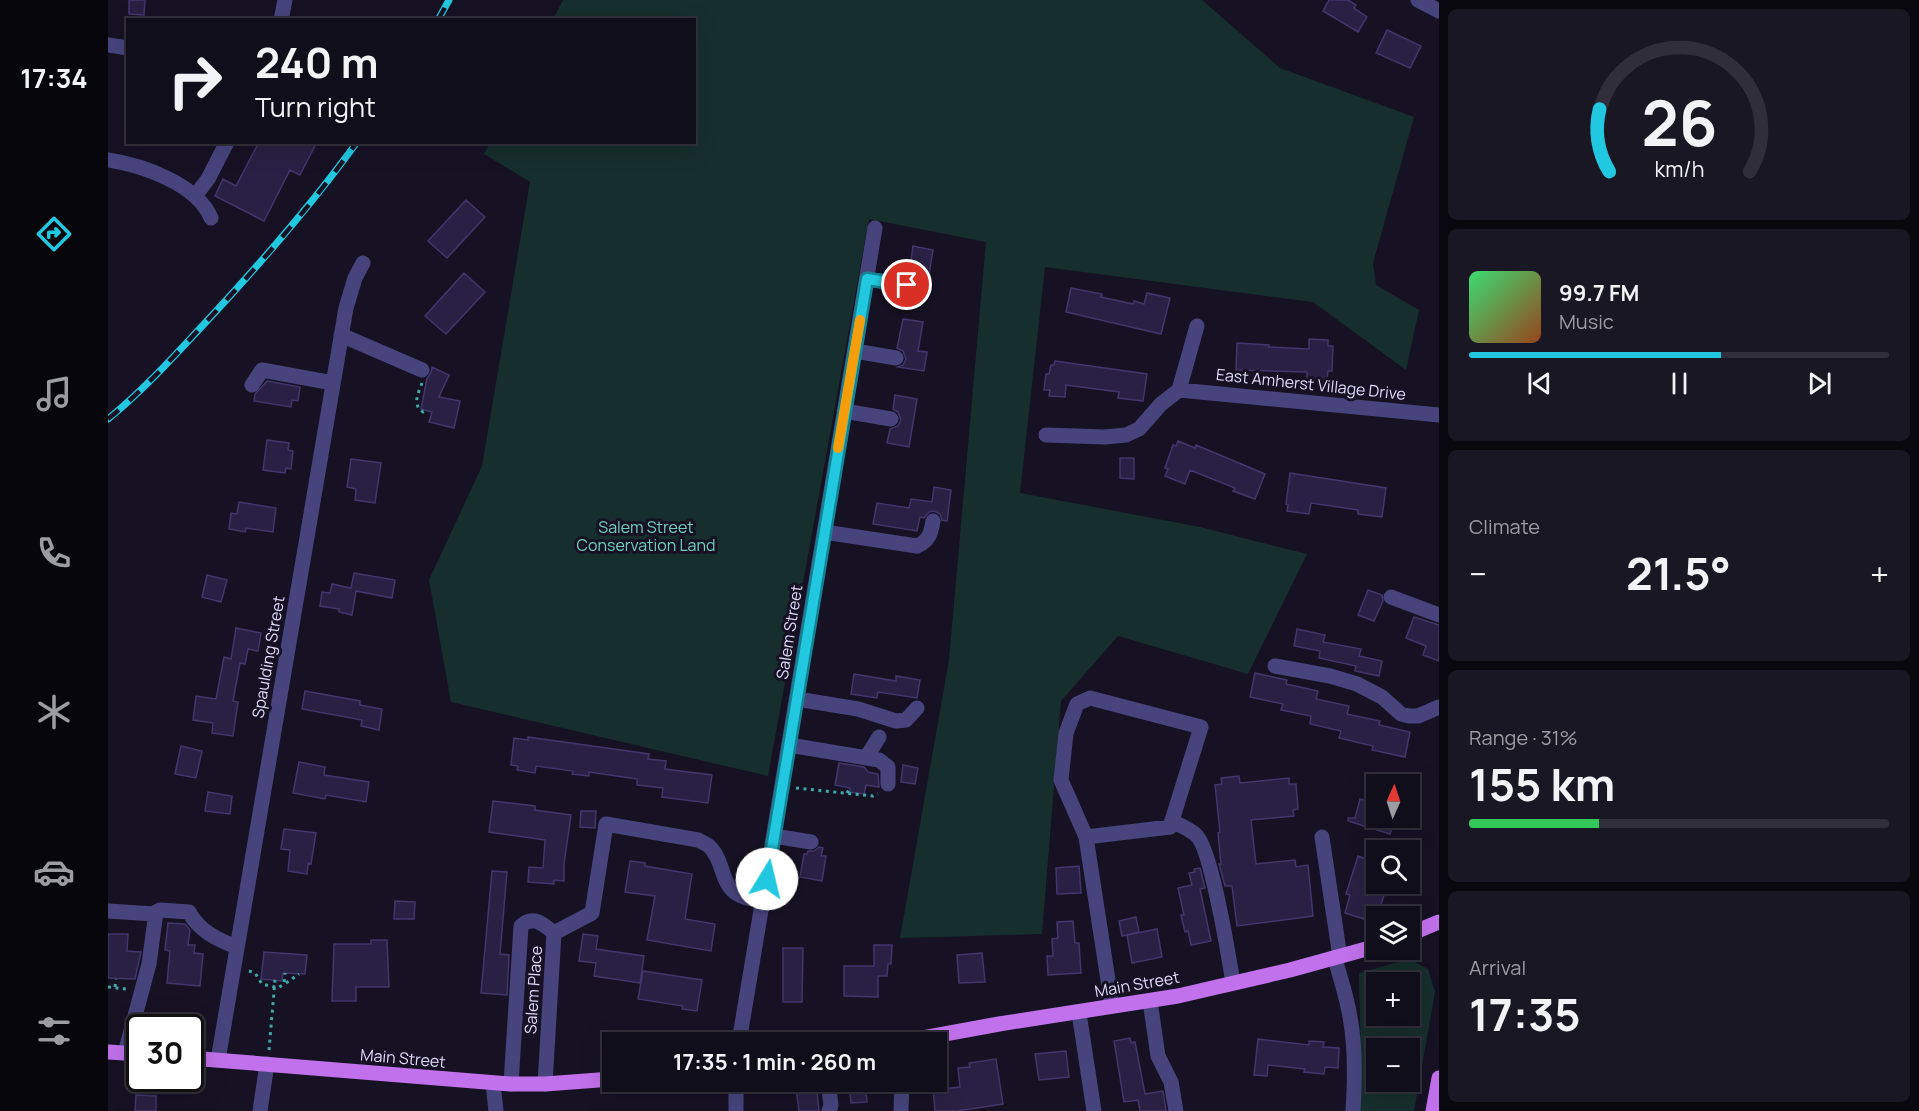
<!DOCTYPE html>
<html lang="en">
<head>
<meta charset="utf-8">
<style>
  :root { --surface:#100e1b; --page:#191724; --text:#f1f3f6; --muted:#9c9ca3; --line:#302e3a; --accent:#21c8e0 }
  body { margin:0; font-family:Manrope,sans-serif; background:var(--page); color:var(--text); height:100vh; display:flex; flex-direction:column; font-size:22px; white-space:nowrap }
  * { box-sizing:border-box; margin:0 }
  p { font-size:20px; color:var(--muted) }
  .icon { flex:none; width:33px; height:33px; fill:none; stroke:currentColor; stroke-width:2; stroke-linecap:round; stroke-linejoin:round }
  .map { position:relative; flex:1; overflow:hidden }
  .drawer { display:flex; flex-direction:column; gap:9px; padding:9px; background:#09080f; width:480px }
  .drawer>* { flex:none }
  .guide { position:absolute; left:18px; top:18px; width:570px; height:126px; border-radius:0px; box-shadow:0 6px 24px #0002,0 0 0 2px var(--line); background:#100e1b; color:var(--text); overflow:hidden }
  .needle { width:39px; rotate:3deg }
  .tools { position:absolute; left:1258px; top:774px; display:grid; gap:12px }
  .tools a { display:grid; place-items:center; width:54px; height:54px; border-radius:0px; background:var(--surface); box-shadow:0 6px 24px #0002,0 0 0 2px var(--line); font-size:30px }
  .speed { position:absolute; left:18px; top:1014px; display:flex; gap:12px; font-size:30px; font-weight:700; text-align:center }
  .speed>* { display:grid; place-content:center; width:78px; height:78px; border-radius:50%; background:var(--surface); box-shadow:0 6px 24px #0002,0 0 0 2px var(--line); line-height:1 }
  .speed .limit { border:3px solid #111; border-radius:9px; background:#fff; color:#111 }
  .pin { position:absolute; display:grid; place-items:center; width:51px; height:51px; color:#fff; margin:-26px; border:3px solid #fff; border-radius:50%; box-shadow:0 2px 6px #0007 }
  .me { position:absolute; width:66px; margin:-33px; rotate:9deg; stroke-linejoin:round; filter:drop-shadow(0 0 4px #0008) }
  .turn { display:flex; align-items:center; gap:21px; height:126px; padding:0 30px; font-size:27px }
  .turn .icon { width:78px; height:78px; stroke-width:2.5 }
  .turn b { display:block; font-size:42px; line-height:51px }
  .big { font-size:45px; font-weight:700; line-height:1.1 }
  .drawer .card { flex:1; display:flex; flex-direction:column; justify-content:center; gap:9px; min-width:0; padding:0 21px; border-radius:9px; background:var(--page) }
  .drawer .dial { align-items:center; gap:0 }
  .dial svg { height:156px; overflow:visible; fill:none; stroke:var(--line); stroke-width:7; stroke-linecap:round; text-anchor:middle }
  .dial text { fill:var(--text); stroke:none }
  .song { display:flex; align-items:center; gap:18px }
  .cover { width:72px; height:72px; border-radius:9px; background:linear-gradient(135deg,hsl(140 70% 55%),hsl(20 70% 35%)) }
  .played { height:6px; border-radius:3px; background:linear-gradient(90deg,var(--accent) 60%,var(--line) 60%) }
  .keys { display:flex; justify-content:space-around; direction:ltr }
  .heat { display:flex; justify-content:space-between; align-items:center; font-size:33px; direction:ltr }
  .charge { height:9px; border-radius:4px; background:linear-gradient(90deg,#34c759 31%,var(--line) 0) }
  .trip { position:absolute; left:494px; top:1032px; width:345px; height:60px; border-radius:0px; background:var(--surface); box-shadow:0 6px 24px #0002,0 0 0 2px var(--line); font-weight:700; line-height:60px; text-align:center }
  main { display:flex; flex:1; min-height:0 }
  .dock { display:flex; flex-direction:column; width:108px; justify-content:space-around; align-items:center; background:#06060b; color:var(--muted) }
  .dock .icon { width:42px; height:42px }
  .dock .selected { color:var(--accent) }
  .dock b { font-size:27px; color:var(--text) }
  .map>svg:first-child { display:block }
</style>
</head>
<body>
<main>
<nav class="dock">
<b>17:34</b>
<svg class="icon selected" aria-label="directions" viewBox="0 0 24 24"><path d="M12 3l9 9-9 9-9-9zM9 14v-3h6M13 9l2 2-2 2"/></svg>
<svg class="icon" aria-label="music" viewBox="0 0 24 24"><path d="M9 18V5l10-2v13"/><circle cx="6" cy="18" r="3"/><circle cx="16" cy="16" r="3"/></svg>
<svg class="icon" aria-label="phone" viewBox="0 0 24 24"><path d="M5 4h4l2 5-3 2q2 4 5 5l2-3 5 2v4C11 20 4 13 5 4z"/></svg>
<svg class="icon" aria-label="climate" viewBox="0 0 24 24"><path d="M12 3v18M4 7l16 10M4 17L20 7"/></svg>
<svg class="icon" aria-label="car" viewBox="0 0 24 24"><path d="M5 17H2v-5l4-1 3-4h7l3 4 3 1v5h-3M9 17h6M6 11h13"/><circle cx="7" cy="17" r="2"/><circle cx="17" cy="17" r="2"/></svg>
<svg class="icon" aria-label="filters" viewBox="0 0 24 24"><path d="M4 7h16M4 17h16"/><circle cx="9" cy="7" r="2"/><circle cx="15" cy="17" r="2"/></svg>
</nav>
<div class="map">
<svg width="1331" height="1111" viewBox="0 0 1331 1111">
  <rect width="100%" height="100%" fill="#161224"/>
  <path fill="#162e2d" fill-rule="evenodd" d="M455 0H1094L1172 68 1306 117 1265 263 1268 285 1311 310 1298 370 1205 302 937 267 912 493 1092 527 1199 554 1140 674 1010 636 953 701 934 934 792 938 841 660 878 242 761 219 660 776 343 702 321 580 374 466 422 182 376 154 382 143 586 142V20L445 19Z
    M1301 959 1320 969 1327 992 1306 1111H1251L1253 1063 1251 973ZM1269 982H1302V1016H1269ZM1269 1048H1302V1082H1269Z"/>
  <path fill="#292143" stroke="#42366c" stroke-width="1.5" d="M21 0H37L36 15 21 14Z
    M1221 0H1240L1248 5 1246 8 1259 17 1250 32 1215 11Z
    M1279 30 1313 46 1302 68 1268 53Z
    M151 142H209L192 175 182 170 156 221 107 196 115 179 128 186Z
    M358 200 377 217 339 258 320 241Z
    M805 246 825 250 818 293 806 291 808 282 801 275Z
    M356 273 377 292 338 334 317 316Z
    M963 288 994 294 993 297 1025 304 1026 301 1036 304 1039 293 1062 298 1053 334 958 312Z
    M795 319 815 322 810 351 819 352 816 371 790 367 795 365 798 359 795 351 789 348Z
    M1201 339 1220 340V346H1225L1224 371H1220L1219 381 1199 380V372L1128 370 1129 343 1161 345V347L1201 349Z
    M947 361 1039 374 1035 401 1010 398 1011 392 958 385 957 397 941 396 942 390H936L938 374H941L943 365H946Z
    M324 367 341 375 331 397 352 401 346 428 321 422 324 412 313 409 319 378 323 373Z
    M159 381 192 387 190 401 184 400 183 407 146 401 147 394Z
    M787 395 809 399 801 447 779 443 782 429 790 426 793 420 790 412 785 409Z
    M159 440 181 443 180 450 185 451 183 469 178 468 177 473 155 470Z
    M1070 441 1087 448 1088 445 1157 474 1147 499 1125 491 1127 488 1082 470 1077 484 1057 476 1060 469 1057 468 1065 445 1068 446Z
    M1012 458H1026V479L1012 478Z
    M243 459 273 463 267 503 247 500 248 489 239 487Z
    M1182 473 1278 488 1274 517 1250 514V510L1203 503 1201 514 1179 511 1180 505 1178 504Z
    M826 487 843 490 839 521 834 520 832 514 826 511 821 512 816 518 812 517 809 531 765 524 769 503 801 508 803 499 824 502Z
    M131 502 168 508 165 532 138 528 137 532 121 529 123 513 129 514Z
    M246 573 287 580 284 598 248 591 244 615 231 612V609L212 606 214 592 222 593 224 584 243 588Z
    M99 575 119 580 113 602 94 597Z
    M1260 590 1274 595 1275 601 1266 621 1250 615Z
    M1306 617 1331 625V661L1315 655 1318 646 1298 638Z
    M128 628 153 633 150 651 140 649 137 664 132 663 125 701 130 702 125 736 104 733 105 723 85 720 88 696 108 699 116 657 123 659Z
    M1189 629 1217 635 1215 642 1253 649 1251 656 1274 661 1271 676 1247 671 1248 666 1211 658 1212 651 1186 646Z
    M1147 673 1179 680 1178 684 1210 691 1208 699 1241 706 1239 714 1272 721 1271 725 1302 732 1297 757 1264 750 1265 746 1231 738 1233 731 1202 724 1203 716 1173 710 1175 704 1142 697Z
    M746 674 788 681V676L812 680 809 698 770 692 769 698 743 694Z
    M197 691 252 701V705L274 709 271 730 253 726 254 720 194 709Z
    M420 737 541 754 540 759 558 761 557 769 604 775 600 803 554 797 555 788 529 785V779L481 772V776L464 774 465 771 428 766 427 773 409 770 410 766 403 765 406 738 420 740Z
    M73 746 94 751 88 778 67 774Z
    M191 762 217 767 216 775 261 782 258 802 218 795 217 799 185 793Z
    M731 763 756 767 760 772 770 774 771 787 758 785 756 794 742 792V788L727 785Z
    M795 765 810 768 807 784 793 782Z
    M1131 776 1132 783 1181 778V784H1188L1190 809 1185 810 1186 816 1143 820 1148 864 1187 860 1188 867 1200 865 1205 916 1129 926 1124 886H1117L1111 864H1113L1110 833 1112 832 1107 785 1114 784 1113 778Z
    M100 792 124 796 122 814 97 811Z
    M1252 799 1269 804V818H1287L1282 834 1240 821V818H1247Z
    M385 801 427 806V810L463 815 456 864V881L446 880V884L420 882 421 867 435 868 437 840 381 832Z
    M473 811H488L487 828 472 827Z
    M176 829 208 833 203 864 200 863 199 874 180 871 182 850 173 849Z
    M711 847 715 848 713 856H718L714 881 692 877 696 854H699L700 851H706Z
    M1250 856 1269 863V879L1265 892 1276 895 1271 912 1259 909 1256 919 1237 913 1242 895 1238 894Z
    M522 861 537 863V866L584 874 577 919 607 924 603 951 539 940 547 896 517 892Z
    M971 866 973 893 949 894 948 868Z
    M1092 868 1097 888 1092 889 1103 941 1083 945 1080 931 1077 932 1073 915H1076L1070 888 1084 885 1081 873 1087 872 1086 869Z
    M384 871 399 872 392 954 401 955 399 995 373 993Z
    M287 901 307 902 306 919H286Z
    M1028 917 1031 932 1014 936 1011 921Z
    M965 921 967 943H971L973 973 940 975 939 956H945L944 939 950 938 949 922Z
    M60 923 77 924 82 930 80 945H87L86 953 95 954 92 986 59 983 62 951 57 950Z
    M1049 929 1054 957 1024 963 1019 935Z
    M0 934H20L19 951 33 952 27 979 0 978Z
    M475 934 490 936 488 949 536 956 532 983 486 976 488 963 471 961Z
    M263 940H279L281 987H248V1001H224L226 944H263Z
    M766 945H784L783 964H780L779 976H770V997L736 996V966H766Z
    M675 948H695L694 1002H675Z
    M156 952 199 955 197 974 175 973 174 981 153 979Z
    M874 953 877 982 851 983 849 955Z
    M535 971 594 980 589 1011 574 1009 575 1006 530 999Z
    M1022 1038 1023 1043 1027 1042 1037 1094 1055 1091 1058 1111H1032L1030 1100 1016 1102 1006 1041Z
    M1150 1039 1201 1045V1041L1216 1042 1215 1047 1231 1048 1230 1068 1217 1067 1216 1074 1196 1072 1197 1069 1160 1065 1159 1076 1146 1075Z
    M958 1051 961 1077 931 1080 927 1054Z
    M888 1059 895 1104 849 1111H827L825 1090 852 1087 850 1068 862 1067 861 1063Z
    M687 1082H708L711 1111H691Z
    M741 1082H757L759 1102 743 1103Z
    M28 1095 48 1096V1111H27Z"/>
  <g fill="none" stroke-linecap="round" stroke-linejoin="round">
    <path stroke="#40a9a5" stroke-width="3" stroke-dasharray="3 4.5" stroke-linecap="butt" d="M314 383C310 394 304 405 315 412L319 410
      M688 788 765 796 770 794
      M739 793 742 788
      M141 971 147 973 154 984 170 988 176 984 177 973
      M178 983 191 974
      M0 987 18 989
      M7 987 8 979
      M161 1050 167 980"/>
    <path stroke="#47447d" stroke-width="15" d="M1310 0 1331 11
      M173 20 177 0
      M0 45 20 48
      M0 160C34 165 89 184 103 218
      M87 196 100 179 119 142
      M759 279 799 285
      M233 335 314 370
      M747 351 788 358
      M144 385 154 370 225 383
      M1071 390 1331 415
      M736 411 783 419
      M938 435 997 437 1018 435 1031 429 1053 404 1071 390 1089 326
      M716 532 809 546C821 541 823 533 825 521
      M1283 597 1331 615
      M1167 666 1222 676 1249 684 1274 697 1293 714 1301 716H1310L1331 707
      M689 699 750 709 788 721 798 720 809 708
      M681 745 771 760 780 767V784
      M758 758 771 737
      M1064 821C1071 825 1082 829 1088 835 1103 847 1121 958 1125 983
      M666 836 703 842
      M978 837 953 780 958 733 969 704 982 698 1093 727 1062 827 978 837 1004 1006
      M1214 837 1232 957
      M0 911 46 914
      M1227 958C1232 978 1239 997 1242 1017 1248 1048 1247 1080 1245 1111
      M1042 1001 1050 1056 1063 1082 1068 1111
      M971 1013 986 1111
      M631 1042 767 228
      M17 1053 41 964 48 912 52 910 81 912C91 931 110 940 129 947
      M110 1060 238 308 247 278 255 263
      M720 1082 723 1105 721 1111
      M385 1083 388 1111
      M403 1084 413 926C425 914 436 925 446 933
      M437 1084 446 933 484 913 498 824 590 840C594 842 599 844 602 847 618 863 611 889 636 897 642 899 649 899 655 900
      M152 1111 159 1064
      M628 1111V1082
      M793 1111 794 1082"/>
    <path stroke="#c171eb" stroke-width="15" d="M1302 934 1331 922
      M793 1042 891 1024 1070 996 1182 970 1269 946
      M0 1052 32 1054
      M82 1058 403 1084H437L504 1079
      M1325 1111 1331 1078"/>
    <g stroke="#21c8e0" stroke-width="7">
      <path id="rail" d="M330 20 341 0
        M0 419C36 390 66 356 98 322 151 265 203 206 249 142"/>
    </g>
    <use href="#rail" stroke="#161224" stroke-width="4.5" stroke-dasharray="14" stroke-linecap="butt"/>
  </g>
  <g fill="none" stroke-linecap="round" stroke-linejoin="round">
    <g stroke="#158292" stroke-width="15">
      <path id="route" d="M659 879 759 279 799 285"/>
    </g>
    <use href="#route" stroke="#21c8e0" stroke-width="10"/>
    <path stroke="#f59e0b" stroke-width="10" d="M730 448 752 320"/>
  </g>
  <g text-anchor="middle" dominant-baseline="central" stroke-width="6" stroke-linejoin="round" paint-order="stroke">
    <g font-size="16" fill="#dfdbfa" stroke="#161224">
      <text transform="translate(1203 384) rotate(6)">East Amherst Village Drive</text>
      <text transform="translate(681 632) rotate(-81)">Salem Street</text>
      <text transform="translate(160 657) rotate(-80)">Spaulding Street</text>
      <text transform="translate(1029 984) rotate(-10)">Main Street</text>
      <text transform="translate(425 990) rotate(-86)">Salem Place</text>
      <text transform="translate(295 1058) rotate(5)">Main Street</text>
    </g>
    <g font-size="16" fill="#70d1bb" stroke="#161224">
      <text x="538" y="527">Salem Street<tspan x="538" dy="18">Conservation Land</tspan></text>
    </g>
  </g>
</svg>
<div class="tools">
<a><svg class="needle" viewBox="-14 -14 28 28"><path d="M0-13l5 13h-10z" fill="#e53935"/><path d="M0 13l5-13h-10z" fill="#9c9ca3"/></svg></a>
<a><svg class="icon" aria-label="search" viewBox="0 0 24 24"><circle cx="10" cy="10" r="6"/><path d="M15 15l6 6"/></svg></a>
<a><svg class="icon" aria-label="layers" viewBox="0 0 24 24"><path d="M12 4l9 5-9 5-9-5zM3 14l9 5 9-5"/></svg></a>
<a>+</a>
<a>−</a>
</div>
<div class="speed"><div class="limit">30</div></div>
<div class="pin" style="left:799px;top:285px;background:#d93025"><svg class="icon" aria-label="arrive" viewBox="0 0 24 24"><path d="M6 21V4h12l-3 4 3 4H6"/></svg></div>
<svg class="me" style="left:659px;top:879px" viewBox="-20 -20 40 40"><circle r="19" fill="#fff"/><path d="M0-13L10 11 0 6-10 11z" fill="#21c8e0"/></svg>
<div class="trip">17:35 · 1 min · 260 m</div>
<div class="guide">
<div class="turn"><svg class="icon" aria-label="right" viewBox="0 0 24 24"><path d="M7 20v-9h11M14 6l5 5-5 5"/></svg><div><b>240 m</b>Turn right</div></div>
</div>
</div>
<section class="drawer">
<div class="card dial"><svg viewBox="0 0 100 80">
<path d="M14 69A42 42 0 1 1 86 69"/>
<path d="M14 69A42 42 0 0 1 9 37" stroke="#21c8e0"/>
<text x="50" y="56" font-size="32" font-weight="700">26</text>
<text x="50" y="72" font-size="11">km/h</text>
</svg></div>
<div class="card">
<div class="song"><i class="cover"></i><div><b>99.7 FM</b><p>Music</p></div></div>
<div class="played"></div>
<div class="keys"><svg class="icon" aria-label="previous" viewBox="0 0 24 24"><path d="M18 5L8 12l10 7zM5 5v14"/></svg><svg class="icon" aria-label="pause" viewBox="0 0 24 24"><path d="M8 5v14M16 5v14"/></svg><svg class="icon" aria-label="next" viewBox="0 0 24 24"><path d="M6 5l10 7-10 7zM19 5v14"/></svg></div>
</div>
<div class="card"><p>Climate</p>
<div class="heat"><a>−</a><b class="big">21.5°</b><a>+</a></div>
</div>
<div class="card"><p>Range · 31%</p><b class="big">155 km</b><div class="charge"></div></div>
<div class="card"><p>Arrival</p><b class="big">17:35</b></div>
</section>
</main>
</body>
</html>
